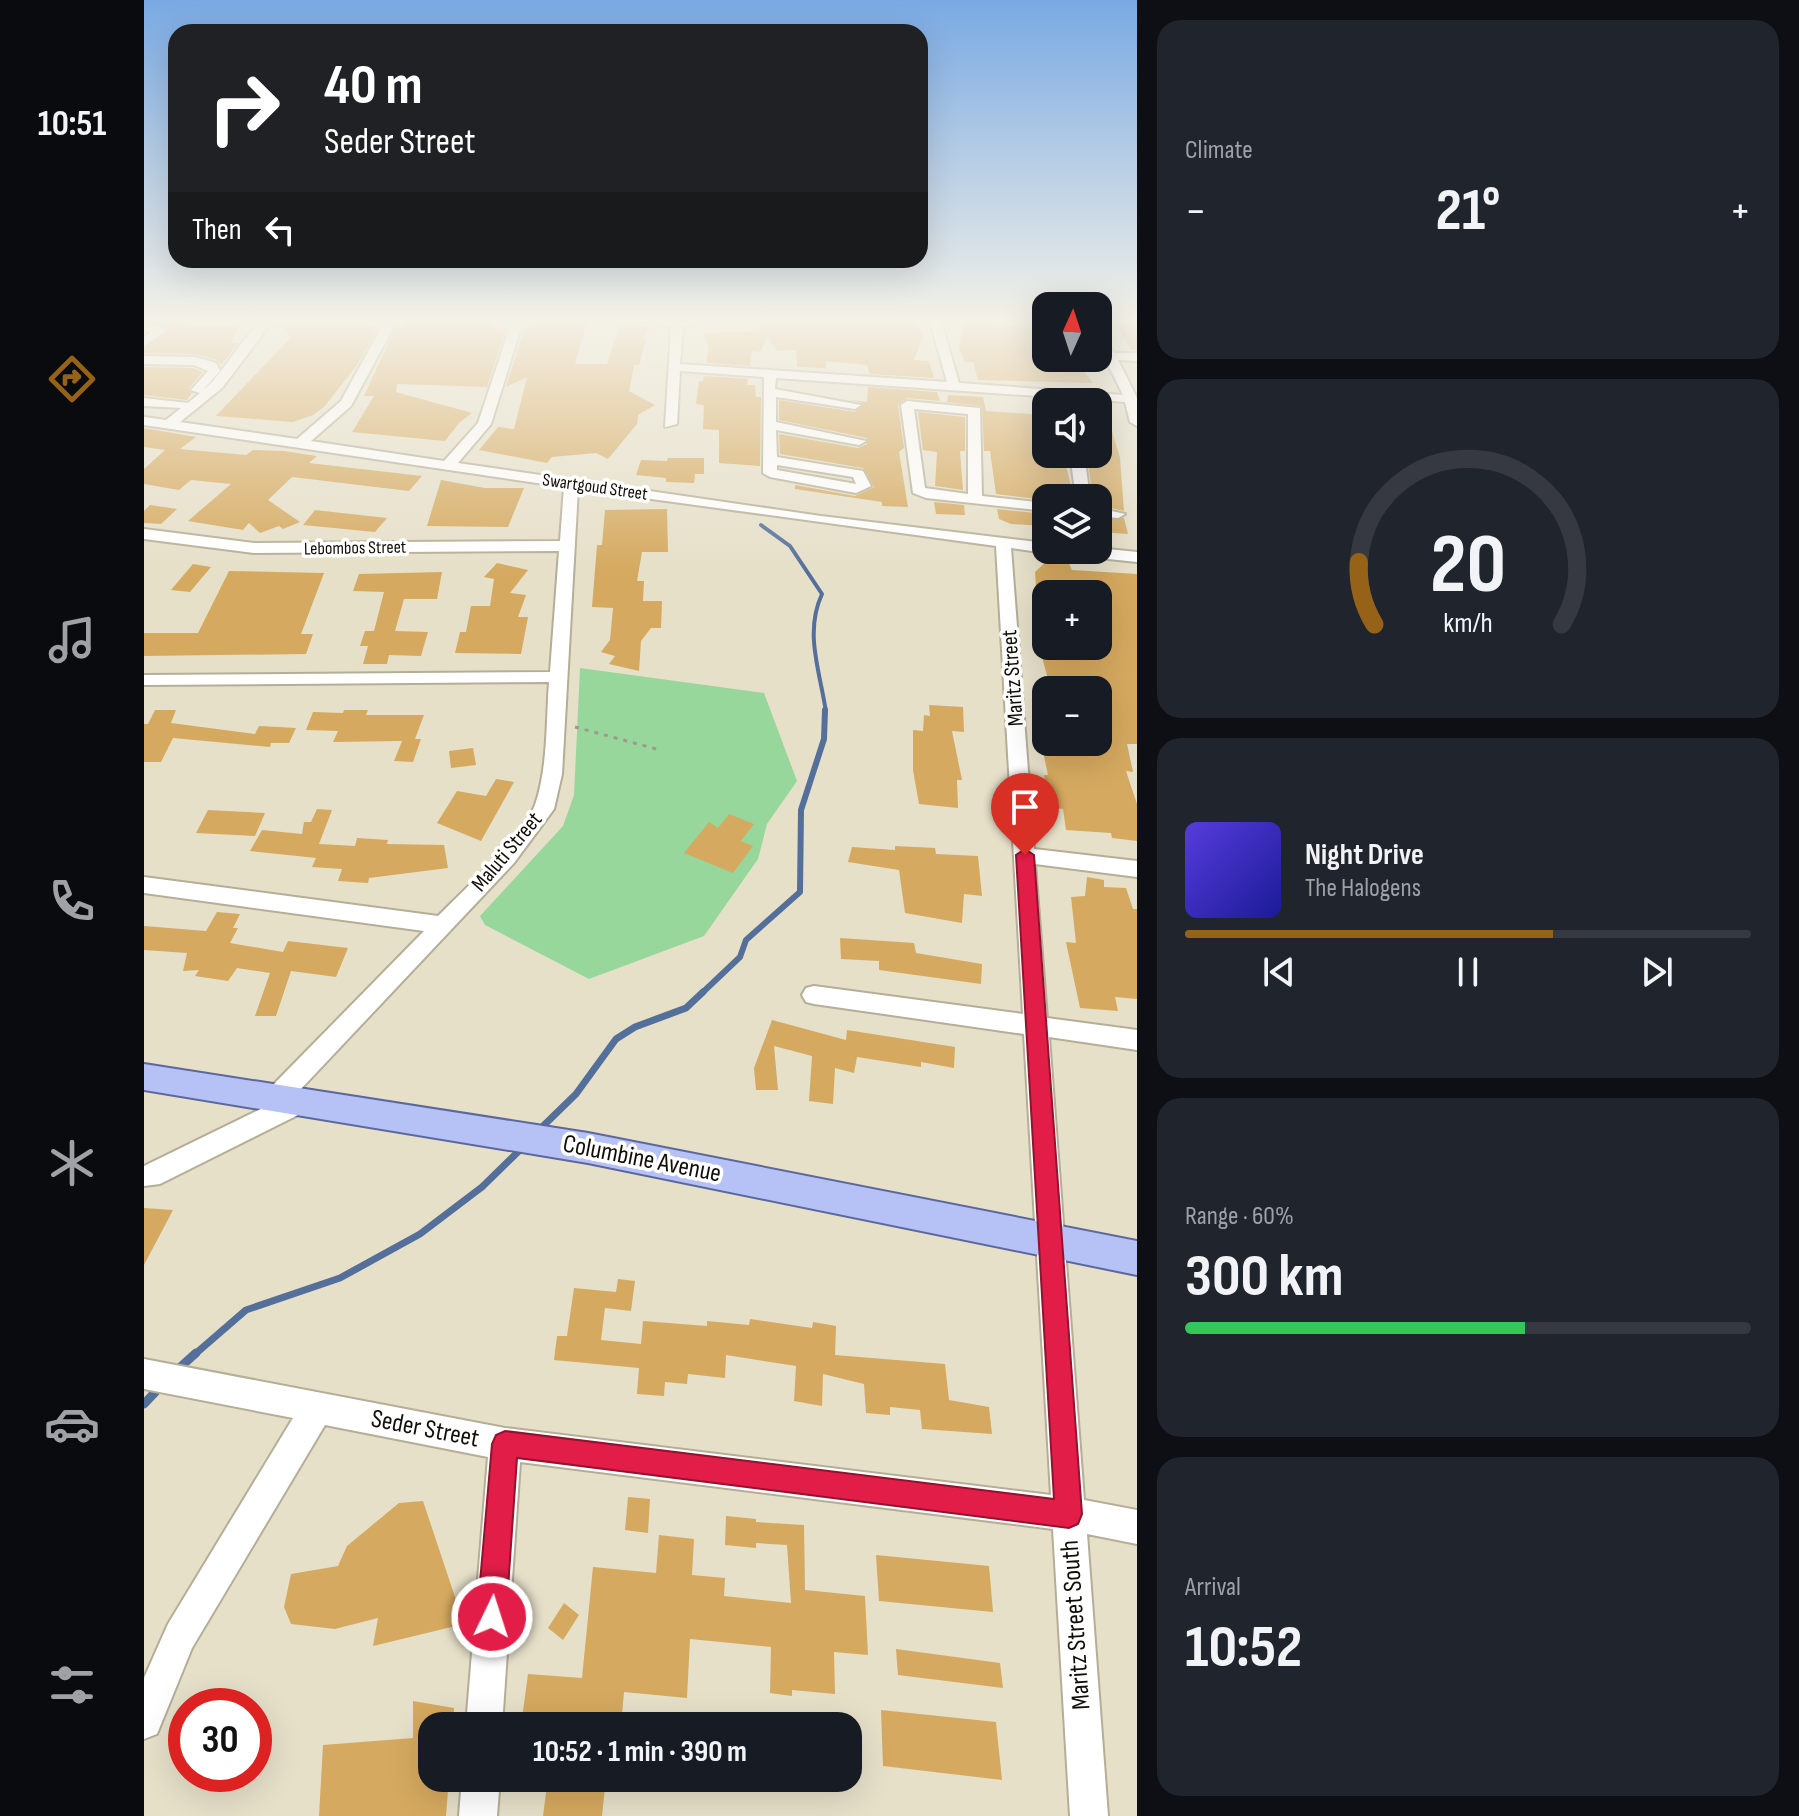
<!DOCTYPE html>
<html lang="en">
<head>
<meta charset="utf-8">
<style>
  :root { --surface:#171b24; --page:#20242c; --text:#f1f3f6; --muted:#9ea1a6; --line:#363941; --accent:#966218 }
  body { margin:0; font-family:"Sofia Sans Condensed",sans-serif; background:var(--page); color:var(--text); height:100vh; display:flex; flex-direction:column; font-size:30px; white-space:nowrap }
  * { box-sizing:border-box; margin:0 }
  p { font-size:26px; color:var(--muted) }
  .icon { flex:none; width:44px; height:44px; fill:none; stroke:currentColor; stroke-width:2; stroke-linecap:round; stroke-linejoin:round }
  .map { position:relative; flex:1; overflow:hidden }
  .details { display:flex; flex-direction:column; gap:20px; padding:20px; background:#0d0f14; width:662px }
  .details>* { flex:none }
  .banner { position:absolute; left:24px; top:24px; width:760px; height:244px; border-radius:24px; box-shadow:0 8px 32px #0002; background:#202124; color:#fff; overflow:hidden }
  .needle { width:52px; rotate:3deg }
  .tools { position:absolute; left:888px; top:292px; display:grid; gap:16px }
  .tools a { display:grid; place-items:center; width:80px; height:80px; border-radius:16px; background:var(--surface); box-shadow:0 8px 32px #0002; font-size:40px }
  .speed { position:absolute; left:24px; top:1688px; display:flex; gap:16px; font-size:40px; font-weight:700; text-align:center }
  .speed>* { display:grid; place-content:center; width:104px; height:104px; border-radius:50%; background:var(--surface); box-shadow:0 8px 32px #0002; line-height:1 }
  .speed .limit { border:12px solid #d22; background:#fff; color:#111 }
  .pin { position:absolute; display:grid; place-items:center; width:68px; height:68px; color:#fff; margin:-82px -34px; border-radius:50% 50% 50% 0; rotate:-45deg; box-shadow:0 0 8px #0007 }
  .pin .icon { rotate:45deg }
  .me { position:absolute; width:88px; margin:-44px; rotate:4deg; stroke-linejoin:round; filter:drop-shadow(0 0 6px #0008) }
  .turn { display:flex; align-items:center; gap:28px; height:168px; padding:0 24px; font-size:36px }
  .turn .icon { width:104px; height:104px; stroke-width:2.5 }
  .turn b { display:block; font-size:56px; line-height:68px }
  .then { display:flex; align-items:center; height:76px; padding:0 24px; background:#0003; gap:16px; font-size:30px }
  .big { font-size:60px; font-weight:700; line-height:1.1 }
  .details .card { flex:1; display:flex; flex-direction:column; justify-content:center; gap:12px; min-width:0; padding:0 28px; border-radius:24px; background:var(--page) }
  .details .dial { align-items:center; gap:0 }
  .dial svg { height:208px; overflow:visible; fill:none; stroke:var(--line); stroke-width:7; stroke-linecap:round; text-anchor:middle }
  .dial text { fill:var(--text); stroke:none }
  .song { display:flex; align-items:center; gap:24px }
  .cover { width:96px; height:96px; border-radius:12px; background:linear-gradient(135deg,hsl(250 70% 55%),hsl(240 70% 35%)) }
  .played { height:8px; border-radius:4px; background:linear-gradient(90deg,var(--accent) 65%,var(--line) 65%) }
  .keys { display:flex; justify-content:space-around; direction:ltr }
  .heat { display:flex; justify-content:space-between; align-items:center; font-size:44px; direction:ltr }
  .charge { height:12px; border-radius:6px; background:linear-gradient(90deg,#34c759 60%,var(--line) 0) }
  .trip { position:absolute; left:274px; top:1712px; width:444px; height:80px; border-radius:24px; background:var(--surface); box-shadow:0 8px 32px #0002; font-weight:700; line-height:80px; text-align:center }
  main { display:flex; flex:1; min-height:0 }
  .dock { display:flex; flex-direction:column; width:144px; justify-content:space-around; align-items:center; background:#090b0e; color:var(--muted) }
  .dock .icon { width:56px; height:56px }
  .dock .current { color:var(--accent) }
  .dock b { font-size:36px; color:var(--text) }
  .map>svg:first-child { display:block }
</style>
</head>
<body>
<main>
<nav class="dock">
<b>10:51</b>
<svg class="icon current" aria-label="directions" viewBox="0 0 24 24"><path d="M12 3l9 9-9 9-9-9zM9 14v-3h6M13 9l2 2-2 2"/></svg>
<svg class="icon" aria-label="music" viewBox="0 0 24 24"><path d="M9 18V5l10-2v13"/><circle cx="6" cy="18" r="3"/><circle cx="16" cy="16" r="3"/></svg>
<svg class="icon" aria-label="phone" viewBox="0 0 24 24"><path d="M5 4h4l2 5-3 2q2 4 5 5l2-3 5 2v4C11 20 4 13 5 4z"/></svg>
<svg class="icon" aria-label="climate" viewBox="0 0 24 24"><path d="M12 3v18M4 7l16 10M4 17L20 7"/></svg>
<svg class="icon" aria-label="car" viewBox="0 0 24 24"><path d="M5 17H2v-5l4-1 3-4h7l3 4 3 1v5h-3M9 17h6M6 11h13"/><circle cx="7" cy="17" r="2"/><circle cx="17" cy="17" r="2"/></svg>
<svg class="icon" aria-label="filters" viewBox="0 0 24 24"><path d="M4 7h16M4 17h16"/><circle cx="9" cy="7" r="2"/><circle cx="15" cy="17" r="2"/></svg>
</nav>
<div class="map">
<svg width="993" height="1816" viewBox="0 0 993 1816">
  <rect width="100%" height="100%" fill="#e6e0c9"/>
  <path fill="#98d79b" d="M436 668 620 693 653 781 623 824 614 859 560 936 445 979 341 925 336 916 419 826 430 795Z"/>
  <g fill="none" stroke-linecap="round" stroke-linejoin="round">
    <path stroke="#556f9b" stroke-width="4" d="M617 525 646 546 678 594C660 633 676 671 682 712"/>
    <path stroke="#556f9b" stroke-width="6" d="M557 994 596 957 602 940 656 892 657 810 680 739 681 710"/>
    <path stroke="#556f9b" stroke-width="7" d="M395 1130 432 1094 472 1039 491 1027 542 1008 559 992
      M50 1355 102 1310 196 1278 276 1234 338 1187 379 1147"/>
    <path stroke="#556f9b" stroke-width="9" d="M33 1370 52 1353
      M0 1404 17 1386"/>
  </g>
  <path fill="#d5a95f" d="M0 318 51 321 43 326H94L87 343H94L77 365 73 360 52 354 0 353V349L25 331Z
    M272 318H350L348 329H362L343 387 253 384 252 392 328 413 315 423 301 441 208 432 230 396H220L252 327H259L263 320Z
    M395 318 443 322 431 364H463L476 325 507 328 498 339H502L495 365H490L485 391 511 405 494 415 493 424 464 459 452 453 408 457 403 463 335 450 354 427 370 429 383 377 362 387 380 330 393 325Z
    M667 318H770L779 336 770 360 785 361 790 378 726 374 723 365 682 361V368L653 367 652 350 633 351 623 337 616 352 608 351 606 366 562 363 565 348 560 333 618 331 613 324 668 321Z
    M821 318 844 319 847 325 902 328V358H929L949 383 834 380 829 362H821L815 348Z
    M971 323H993V350H987Z
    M173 324 216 325 233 330 213 365 180 407 169 415 149 422 72 416 147 337 138 327Z
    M0 367 49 368 59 372 45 388 48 393 43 400 0 395Z
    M560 376 604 379 603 385H611L612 397H617L616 466 575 463V430L559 429 560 405 552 404 555 381H559Z
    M724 387 793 392 796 401 763 398 754 405 760 448 755 452 764 507 738 506V502L651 489V485L711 496 730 487 719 468 636 454 635 434 714 448 723 444V438L635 420V400L711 412 719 403 707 400 723 402Z
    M804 395 839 397 842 411 902 415V454H919L928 490 911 489 912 498 902 500 852 494 846 451H840L838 406 803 402Z
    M954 403 960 404 976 458 980 511 954 505 952 492H948L944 463 951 464 949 454H957Z
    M774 412 821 417V451H816L819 490 791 486 793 452 779 450Z
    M0 428 52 437 36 449 102 455 109 450 140 451 173 456 165 463 278 476 265 491 148 477 124 500 156 522 139 529 135 526 116 533 105 523 99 530 44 521 87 484 47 480 35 490 0 484V469L21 450 0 447Z
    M524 458H560V474H551L550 483 522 482V478L492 475 497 460 523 461Z
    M297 480 341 488H380L364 527 283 526Z
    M790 502 820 505 821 515 792 514Z
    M6 505 33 509 17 524 0 523V511Z
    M523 509 524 552H498L493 581H500L499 601H518L517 628H507L497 641 495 671 465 664 471 656 457 652 466 640 469 608 448 607 453 545H458L461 510Z
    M853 509 902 514V526L867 524 855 519Z
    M171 510 243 518 231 532 159 525Z
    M980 518 984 534 954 532V519Z
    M907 557H922L928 570 993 574V744H983L989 772 982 771 993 804V841L968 838 967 833 922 830 919 809 903 807 900 775H904L897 742H954V690H907L895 646 954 648V629L964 630 954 594 892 589 891 572Z
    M353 563 384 570 366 593 382 595 374 617H384L377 654 311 653 316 632H322L327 606H346L350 579 340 577Z
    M49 564 67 567 46 592 27 590Z
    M85 571 180 573 157 634H169L162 654 0 656V633H54Z
    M298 572 293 599H260L251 631 284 632 277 656 245 655 243 664H219L224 646H216L221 631H230L240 592 209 591 215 574Z
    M785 705 819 707 820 732 808 731 818 780H813L814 808 775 804 769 770V730L779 731 780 715 786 716Z
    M11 710H32L27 723 111 734 115 726 152 728 145 743H127L126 747 29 738 17 762H0V724H4Z
    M200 710H224L222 715H280L271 739H277L269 762 250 761 258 741 189 742 194 731 162 730 169 712 199 713Z
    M329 748 332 765 307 768 305 751Z
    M352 779 370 782 337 841 293 823 313 791 342 796Z
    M173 809 188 810 175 844 211 846 213 838 244 840 243 844 300 845 304 868 225 878 224 883 194 881 198 869 168 867 172 858 106 851 118 830 158 834 160 822H167Z
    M64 810 121 813 111 836 52 833Z
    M585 814 610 824 597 841 609 846 589 873 540 853 565 822 574 828Z
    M751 846 791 848 792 854 834 856 838 896 820 894 818 923 761 913 755 870 704 862 708 847 751 850Z
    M943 877 960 880V887L982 888 989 909H993V999L971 997 974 1011 936 1008 922 942 932 943 927 897 941 896Z
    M73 912 96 914 89 928H94L86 943 139 952 144 941 204 948 192 977 147 971 132 1016H111L126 973 93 968 84 981 51 976 55 970 39 971 43 953 0 950V926L62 931Z
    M696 938 770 943 772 953 838 964 837 984 735 970V961L697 959Z
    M628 1020 702 1040 703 1030 811 1047 810 1068 777 1062V1067L713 1057 710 1073 691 1068 689 1104 665 1101 668 1056 630 1046 634 1090H612L610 1068Z
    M0 1208 29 1210 0 1265Z
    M474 1279 491 1281 487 1311 461 1308 457 1340 497 1344 499 1321 563 1326V1321L605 1325 606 1319 668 1328 669 1322 692 1326 691 1355 801 1364 805 1400 845 1407 848 1434 778 1429 776 1410 746 1407V1415L722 1413 720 1384 679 1374 678 1406 650 1401 652 1366 582 1355 581 1378 544 1374 543 1384 521 1382 520 1396 493 1394 495 1368 410 1360 413 1336H423L430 1288 472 1292Z
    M484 1497 506 1499 504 1533 481 1530Z
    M279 1501 320 1624 229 1646 234 1618 191 1629 147 1624 140 1607 147 1574 194 1566 203 1546 255 1503Z
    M582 1516 612 1519V1522L660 1525 661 1590 721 1596 724 1655 690 1652 691 1694 648 1690V1696L626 1693 627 1647 546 1639 543 1698 480 1692 477 1726H377L384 1674 438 1678 449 1567 512 1573 515 1535 550 1539 548 1575 581 1578 580 1596 647 1603 643 1545 612 1543V1548L581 1545Z
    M732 1555 845 1566 849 1612 735 1601Z
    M420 1603 435 1615 419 1640 404 1628Z
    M752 1649 856 1663 859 1688 754 1675Z
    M269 1701 310 1708 309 1726H288V1778H305L302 1816H175L179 1745 269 1738Z
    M737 1710 852 1722 858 1780 739 1766Z
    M404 1778H462L458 1816H399Z"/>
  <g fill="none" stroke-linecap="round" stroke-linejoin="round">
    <g stroke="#b4ae98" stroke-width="4">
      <path id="minor" d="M131 318H232L245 322 249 328 207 406 167 441 300 461 334 423 369 318H380L347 424 314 463 677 516 902 543V550H908L902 553 867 548 890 849 993 861V877L891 864 903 1018 993 1030V1050L905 1037 940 1500 993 1510V1544L943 1534 964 1816H926L909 1529 376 1462 358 1726H322L344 1457 181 1425 48 1648 13 1734 0 1739V1678L24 1624 149 1418 0 1389V1359L361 1428 907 1495 880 1034 670 1004 662 1002 658 995 662 988 670 986 879 1014 852 546 434 489 418 774 410 809 370 863 156 1090 166 1093 170 1101 166 1109 16 1184 0 1186V1166L125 1105 121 1097 125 1089 280 931 0 893V877L294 916C318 892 380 834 391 805 404 767 402 722 405 682L0 685V675L406 672 415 551 110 553 0 539V529L110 543 416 541 420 487 0 425V417L22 420 37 408 0 406V398L44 403 56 393 47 390 64 371 50 365 0 364V356L51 357 72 363 76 371 59 390C85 370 99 326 131 318ZM163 321 216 322 237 328 197 401 153 439 36 422 78 388 125 326Z
        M481 318 533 321 584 318 539 327 536 364 803 382 785 318H796L815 383 979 395 954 344V330L970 353H993V361L974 360 993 398V426L986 422 981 402 632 378 631 389 717 405 711 409 632 397V422L722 441 715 445 632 430 633 457 719 471 727 486 712 493 626 477 619 473 620 377 536 371 533 424 521 427 527 327ZM633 465 709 477 712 484 633 470Z
        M0 323 20 329 22 331 0 346V337L7 332 0 330Z
        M763 401 836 408 838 496 902 503V511L782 498 769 493 757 405ZM770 409 824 414V494L781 488Z
        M926 454H940L946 498H932Z
        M954 508 981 514 974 518 954 516Z
        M954 548 993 552V562L926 555 918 550Z
        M318 1778H356L353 1816H315Z"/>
    </g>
    <g stroke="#5c679d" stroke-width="4">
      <path id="major" d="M0 1064 444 1133 993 1241V1275L444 1163 0 1090Z"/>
    </g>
    <path stroke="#9e9988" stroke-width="3" stroke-dasharray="4 6" stroke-linecap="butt" d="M431 727 516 750"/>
    <use href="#minor" fill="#fff" fill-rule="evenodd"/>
    <use href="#major" fill="#b6c1f5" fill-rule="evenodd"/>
  </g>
  <linearGradient id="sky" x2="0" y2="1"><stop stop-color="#79a9e3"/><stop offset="0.56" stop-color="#f4f1e7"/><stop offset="1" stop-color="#f4f1e7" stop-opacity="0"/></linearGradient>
  <rect width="993" height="572" fill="url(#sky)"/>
  <path fill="#e11d48" stroke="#92132f" stroke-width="2" d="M881 849 890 855 938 1514 934 1524 925 1528 373 1458 362 1617 358 1627 348 1632 337 1627 333 1617 348 1444 352 1435 361 1431 910 1499 872 855Z"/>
  <g text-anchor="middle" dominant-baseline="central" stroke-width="7" stroke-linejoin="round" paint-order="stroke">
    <g font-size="18" fill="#100e07" stroke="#fff">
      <text transform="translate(451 487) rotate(8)">Swartgoud Street</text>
      <text transform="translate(211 548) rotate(-1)">Lebombos Street</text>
    </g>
    <g font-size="22" fill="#100e07" stroke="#fff">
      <text transform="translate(869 678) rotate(-94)">Maritz Street</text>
      <text transform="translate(363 852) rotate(-50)">Maluti Street</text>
    </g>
    <g font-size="26" fill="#100e07" stroke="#fff">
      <text transform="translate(498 1159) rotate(11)">Columbine Avenue</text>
      <text transform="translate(281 1429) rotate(11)">Seder Street</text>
      <text transform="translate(932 1625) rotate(-94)">Maritz Street South</text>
    </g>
  </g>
</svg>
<div class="tools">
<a><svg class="needle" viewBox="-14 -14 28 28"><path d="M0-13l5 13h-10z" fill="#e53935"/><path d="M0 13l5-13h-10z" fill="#9ea1a6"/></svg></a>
<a><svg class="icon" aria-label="sound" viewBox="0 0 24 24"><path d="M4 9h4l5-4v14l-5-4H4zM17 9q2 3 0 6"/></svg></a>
<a><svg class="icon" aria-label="layers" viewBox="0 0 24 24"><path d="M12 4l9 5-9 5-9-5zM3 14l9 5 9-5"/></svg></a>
<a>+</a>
<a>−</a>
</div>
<div class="speed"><div class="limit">30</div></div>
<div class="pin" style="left:881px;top:855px;background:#d93025"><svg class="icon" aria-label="arrive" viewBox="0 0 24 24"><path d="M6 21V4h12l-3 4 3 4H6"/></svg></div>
<svg class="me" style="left:348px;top:1617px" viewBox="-20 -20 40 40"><circle r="17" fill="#e11d48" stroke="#fff" stroke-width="3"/><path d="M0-11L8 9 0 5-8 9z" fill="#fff"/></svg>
<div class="trip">10:52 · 1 min · 390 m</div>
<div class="banner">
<div class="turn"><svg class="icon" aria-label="right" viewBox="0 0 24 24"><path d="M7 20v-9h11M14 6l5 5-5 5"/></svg><div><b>40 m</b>Seder Street</div></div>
<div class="then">Then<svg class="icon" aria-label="left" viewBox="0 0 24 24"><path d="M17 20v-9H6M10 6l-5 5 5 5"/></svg></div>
</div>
</div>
<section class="details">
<div class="card"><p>Climate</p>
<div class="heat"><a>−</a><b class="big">21°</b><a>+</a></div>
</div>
<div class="card dial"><svg viewBox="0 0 100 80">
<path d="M14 69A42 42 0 1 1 86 69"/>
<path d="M14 69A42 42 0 0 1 8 45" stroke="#966218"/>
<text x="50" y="56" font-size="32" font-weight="700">20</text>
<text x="50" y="72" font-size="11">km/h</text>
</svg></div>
<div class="card">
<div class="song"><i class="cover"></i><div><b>Night Drive</b><p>The Halogens</p></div></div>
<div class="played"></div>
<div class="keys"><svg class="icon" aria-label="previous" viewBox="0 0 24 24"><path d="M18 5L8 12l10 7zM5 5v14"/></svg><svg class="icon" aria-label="pause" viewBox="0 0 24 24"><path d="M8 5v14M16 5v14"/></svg><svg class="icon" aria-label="next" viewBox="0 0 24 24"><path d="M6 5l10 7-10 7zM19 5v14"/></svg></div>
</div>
<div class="card"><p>Range · 60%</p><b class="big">300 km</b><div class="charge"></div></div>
<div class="card"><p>Arrival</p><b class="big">10:52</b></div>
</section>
</main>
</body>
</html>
